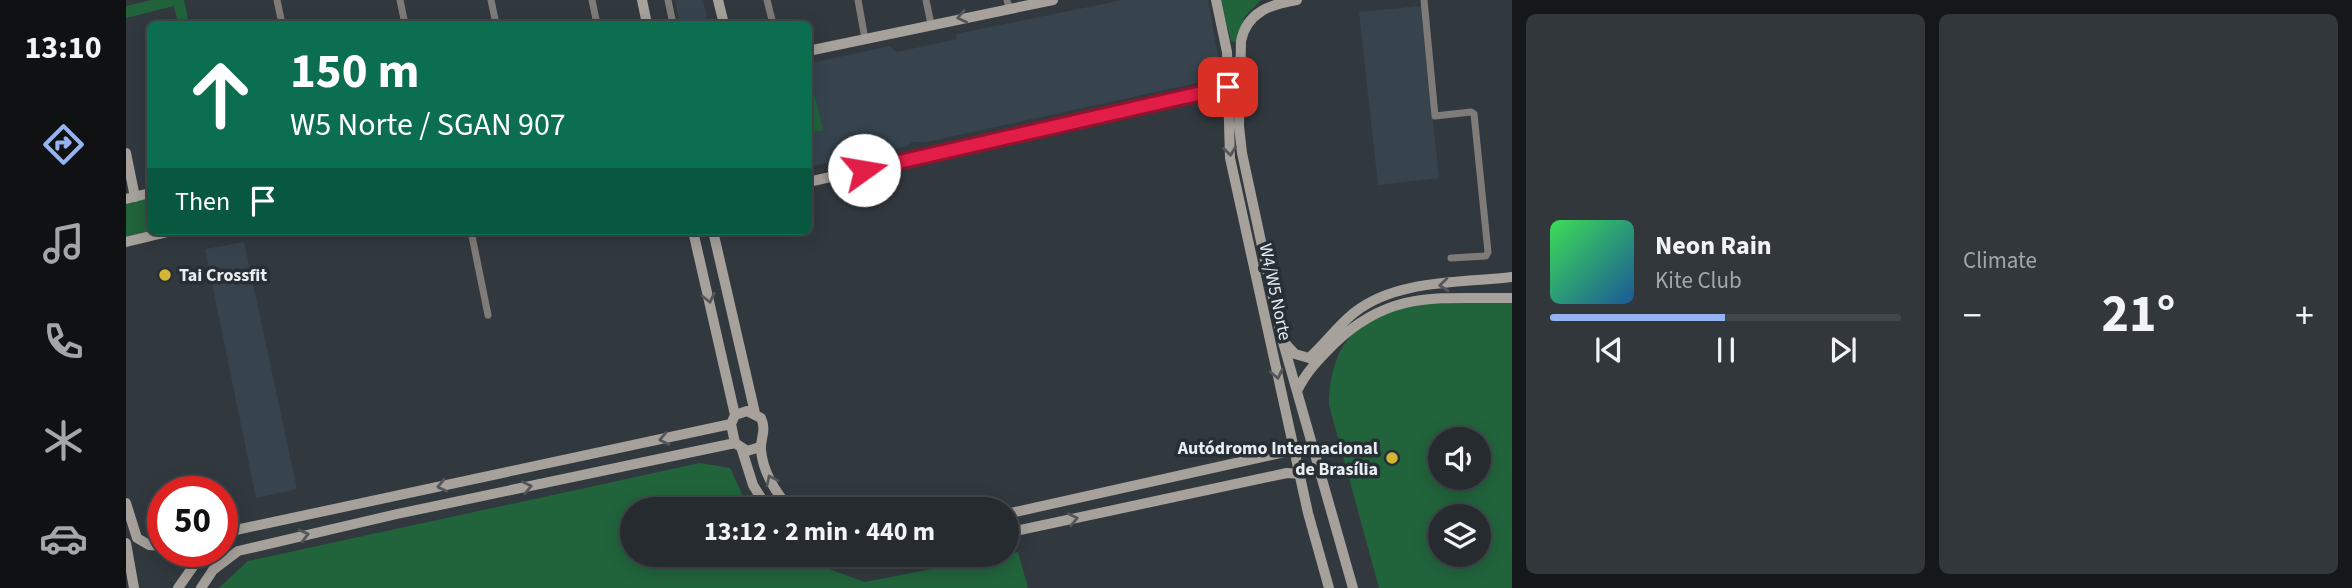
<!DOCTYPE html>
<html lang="en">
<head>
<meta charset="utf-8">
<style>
  :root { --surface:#252b2f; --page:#31373b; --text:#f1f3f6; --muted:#a3a7aa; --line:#42474b; --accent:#95b2f1 }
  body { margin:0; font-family:"Source Sans 3",sans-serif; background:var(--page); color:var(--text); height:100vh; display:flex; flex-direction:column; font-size:26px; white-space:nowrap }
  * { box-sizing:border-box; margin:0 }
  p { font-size:23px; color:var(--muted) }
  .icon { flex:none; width:38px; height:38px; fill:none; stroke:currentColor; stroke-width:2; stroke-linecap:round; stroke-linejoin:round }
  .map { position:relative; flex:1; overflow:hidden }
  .drawer { display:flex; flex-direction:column; gap:14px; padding:14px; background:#14181a; width:840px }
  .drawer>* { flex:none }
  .top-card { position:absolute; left:21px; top:21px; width:665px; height:214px; border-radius:10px; box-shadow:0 4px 18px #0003,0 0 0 2px var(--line); background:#0b6e4f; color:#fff; overflow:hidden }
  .controls { position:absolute; left:1302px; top:427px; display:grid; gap:14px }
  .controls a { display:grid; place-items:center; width:63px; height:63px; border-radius:50%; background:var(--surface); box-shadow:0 4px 18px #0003,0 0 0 2px var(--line); font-size:35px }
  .speed { position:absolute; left:21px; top:476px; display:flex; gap:14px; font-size:35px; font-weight:700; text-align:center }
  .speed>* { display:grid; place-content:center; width:91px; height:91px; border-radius:50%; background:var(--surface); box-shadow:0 4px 18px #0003,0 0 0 2px var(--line); line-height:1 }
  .speed .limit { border:10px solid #d22; background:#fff; color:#111 }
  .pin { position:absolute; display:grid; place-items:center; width:60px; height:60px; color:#fff; margin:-30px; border-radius:14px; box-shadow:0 4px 10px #0006 }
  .me { position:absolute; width:77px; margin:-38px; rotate:77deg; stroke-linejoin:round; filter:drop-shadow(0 0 5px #0008) }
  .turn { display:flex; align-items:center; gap:24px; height:147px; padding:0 28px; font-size:32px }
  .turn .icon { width:91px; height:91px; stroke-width:2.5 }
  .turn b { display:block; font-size:49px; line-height:60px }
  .then { display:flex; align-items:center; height:66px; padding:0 28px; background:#0003; gap:14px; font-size:26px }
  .big { font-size:52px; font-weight:700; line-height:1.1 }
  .drawer .tile { flex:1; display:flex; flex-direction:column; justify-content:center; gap:10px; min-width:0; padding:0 24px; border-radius:10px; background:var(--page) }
  .song { display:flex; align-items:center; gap:21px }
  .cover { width:84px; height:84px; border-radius:10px; background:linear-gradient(135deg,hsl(130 70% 55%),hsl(210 70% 35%)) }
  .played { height:7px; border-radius:4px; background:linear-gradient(90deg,var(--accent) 50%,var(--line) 50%) }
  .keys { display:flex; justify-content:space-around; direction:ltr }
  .heat { display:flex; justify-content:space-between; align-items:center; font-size:38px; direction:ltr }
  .drawer .tiles { flex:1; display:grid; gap:14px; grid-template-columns:repeat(2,1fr) }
  .trip { position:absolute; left:494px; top:497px; width:399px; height:70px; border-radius:35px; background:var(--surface); box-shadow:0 4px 18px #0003,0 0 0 2px var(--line); font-weight:700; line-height:70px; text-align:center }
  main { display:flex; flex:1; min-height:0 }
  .tabs { display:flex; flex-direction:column; width:126px; justify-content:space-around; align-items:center; background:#0f1113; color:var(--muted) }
  .tabs .icon { width:49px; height:49px }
  .tabs .current { color:var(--accent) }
  .tabs b { font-size:32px; color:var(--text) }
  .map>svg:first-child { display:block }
</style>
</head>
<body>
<main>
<nav class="tabs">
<b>13:10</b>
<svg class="icon current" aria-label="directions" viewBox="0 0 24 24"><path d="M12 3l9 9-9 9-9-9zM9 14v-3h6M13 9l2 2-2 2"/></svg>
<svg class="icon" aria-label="music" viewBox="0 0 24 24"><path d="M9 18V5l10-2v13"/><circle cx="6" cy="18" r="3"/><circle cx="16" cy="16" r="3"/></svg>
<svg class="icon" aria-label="phone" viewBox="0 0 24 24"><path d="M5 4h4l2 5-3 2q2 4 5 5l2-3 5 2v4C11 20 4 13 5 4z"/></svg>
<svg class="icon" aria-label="climate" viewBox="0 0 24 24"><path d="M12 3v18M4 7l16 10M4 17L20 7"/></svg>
<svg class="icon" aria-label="car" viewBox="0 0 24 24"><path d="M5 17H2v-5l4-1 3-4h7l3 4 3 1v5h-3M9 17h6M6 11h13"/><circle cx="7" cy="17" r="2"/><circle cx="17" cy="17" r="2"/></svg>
</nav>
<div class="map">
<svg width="1386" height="588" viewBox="0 0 1386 588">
  <rect width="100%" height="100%" fill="#31393f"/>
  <path fill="#37444e" d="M549 0H577L582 23 554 24Z
    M997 0H1082L1095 74 1089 79 800 142H786L782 146 683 167 682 64 763 46 771 52 831 39 830 34Z
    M1295 6 1313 178 1252 185 1233 12Z
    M118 242 171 489 130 498 79 249Z"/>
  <path fill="#21643c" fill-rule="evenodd" d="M26 0H58L63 24H52L48 6 0 18V6Z
    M1094 0H1135L1119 16 1110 43 1105 41Z
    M683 72 697 130 683 133H682Z
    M24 198V231H28L0 237V204Z
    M1301 302 1386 303V588H1253L1203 405C1205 335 1237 315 1301 302ZM1314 439H1353V478H1314ZM1314 516H1353V555H1314Z
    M574 463 604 468 623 509H506V555H664L739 582 892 552 902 588H93L122 561Z"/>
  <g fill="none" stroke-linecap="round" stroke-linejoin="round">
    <path stroke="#7f7b78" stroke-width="7" d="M151 0 156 24
      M274 0 279 24
      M365 0 370 24
      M466 0 471 24
      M542 0 547 24
      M641 0 647 24
      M732 0 739 39
      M800 0 805 24
      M881 0 883 8
      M1298 0 1309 116 1345 112 1348 114 1362 252 1360 256 1325 258
      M345 231 362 315"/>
    <path stroke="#a7a19b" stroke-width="10" d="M516 0 521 24
      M592 0 598 24
      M1090 0 1101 52 1104 158 1182 513 1203 588
      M1171 0C1145 4 1121 12 1115 41L1113 126 1116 153 1156 339 1227 588
      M682 51 927 0
      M0 153 9 197
      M682 182 1089 92 1104 85
      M0 199 24 193
      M567 231 609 415
      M587 231 629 413
      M0 242 46 231
      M1159 343 1169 354 1183 358C1199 344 1212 325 1229 312 1271 279 1336 283 1386 277
      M1171 391C1180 372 1193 359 1208 344 1265 289 1313 299 1386 298
      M634 447 621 451 609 443 605 424 609 415 621 411 635 418C641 431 634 438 635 450 637 472 650 493 664 509
      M616 450 627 485 642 509
      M0 503 11 538 23 545 37 546
      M880 514 1168 450 1187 451
      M96 533 605 424
      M880 533 1161 473 1174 474
      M0 543 8 588
      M704 555 743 560 779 555
      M52 588 78 551
      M75 588 87 570 112 551 271 514 609 443"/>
  </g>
  <defs><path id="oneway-chevron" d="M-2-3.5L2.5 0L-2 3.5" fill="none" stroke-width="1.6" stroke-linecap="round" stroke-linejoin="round" transform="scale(1.75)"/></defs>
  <g stroke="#545759">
    <use href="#oneway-chevron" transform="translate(836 17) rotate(168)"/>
    <use href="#oneway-chevron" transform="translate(1104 151) rotate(83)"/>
    <use href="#oneway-chevron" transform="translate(1318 285) rotate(174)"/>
    <use href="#oneway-chevron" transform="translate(583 298) rotate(77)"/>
    <use href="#oneway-chevron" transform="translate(1151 374) rotate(78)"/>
    <use href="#oneway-chevron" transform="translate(538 439) rotate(168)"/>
    <use href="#oneway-chevron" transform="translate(645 480) rotate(-115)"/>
    <use href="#oneway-chevron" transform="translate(316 486) rotate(168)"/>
    <use href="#oneway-chevron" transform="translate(401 487) rotate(-12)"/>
    <use href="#oneway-chevron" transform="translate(947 519) rotate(-12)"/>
    <use href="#oneway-chevron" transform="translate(178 535) rotate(-14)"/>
  </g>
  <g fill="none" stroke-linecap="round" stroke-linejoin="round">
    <g stroke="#92132f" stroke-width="18">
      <path id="route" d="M738 170 1102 87"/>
    </g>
    <use href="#route" stroke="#e11d48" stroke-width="12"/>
  </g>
  <g fill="#d3b635" stroke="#272f35" stroke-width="2.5">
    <circle cx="39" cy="275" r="7"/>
    <circle cx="1266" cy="458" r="7"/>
  </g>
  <g text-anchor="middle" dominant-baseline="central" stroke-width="7" stroke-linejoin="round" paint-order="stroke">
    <g font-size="18" font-weight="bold" fill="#e8edf1" stroke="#272f35" text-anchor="start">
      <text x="53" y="275">Tai Crossfit</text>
      <text x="1252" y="448" text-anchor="end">Autódromo Internacional<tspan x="1252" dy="21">de Brasília</tspan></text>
    </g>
    <g font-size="18" fill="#e8edf1" stroke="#272f35">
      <text transform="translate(1149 292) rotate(78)">W4/W5 Norte</text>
    </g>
  </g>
</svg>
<div class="controls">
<a><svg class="icon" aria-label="sound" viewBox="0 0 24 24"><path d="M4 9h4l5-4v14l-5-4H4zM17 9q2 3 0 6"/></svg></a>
<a><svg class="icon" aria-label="layers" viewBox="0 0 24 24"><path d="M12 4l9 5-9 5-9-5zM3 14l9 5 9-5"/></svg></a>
</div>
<div class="speed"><div class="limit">50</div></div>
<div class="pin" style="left:1102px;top:87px;background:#d93025"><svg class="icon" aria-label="arrive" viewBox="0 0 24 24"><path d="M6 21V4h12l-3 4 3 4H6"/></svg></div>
<svg class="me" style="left:738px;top:170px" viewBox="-20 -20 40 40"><circle r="19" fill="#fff"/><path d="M0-13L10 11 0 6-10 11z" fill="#e11d48"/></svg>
<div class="trip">13:12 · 2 min · 440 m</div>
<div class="top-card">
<div class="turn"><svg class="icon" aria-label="ahead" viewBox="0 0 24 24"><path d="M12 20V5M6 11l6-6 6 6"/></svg><div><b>150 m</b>W5 Norte / SGAN 907</div></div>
<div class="then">Then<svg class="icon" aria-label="arrive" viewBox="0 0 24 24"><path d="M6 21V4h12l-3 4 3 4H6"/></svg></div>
</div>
</div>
<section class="drawer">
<div class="tiles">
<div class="tile">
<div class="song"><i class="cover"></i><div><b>Neon Rain</b><p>Kite Club</p></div></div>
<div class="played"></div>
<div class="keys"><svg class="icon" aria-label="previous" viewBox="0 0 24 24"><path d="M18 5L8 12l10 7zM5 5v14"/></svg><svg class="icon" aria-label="pause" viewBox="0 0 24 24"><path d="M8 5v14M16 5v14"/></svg><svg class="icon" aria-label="next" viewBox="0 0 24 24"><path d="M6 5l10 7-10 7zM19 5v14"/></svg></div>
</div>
<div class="tile"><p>Climate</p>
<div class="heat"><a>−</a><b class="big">21°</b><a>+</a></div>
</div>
</div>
</section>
</main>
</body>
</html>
